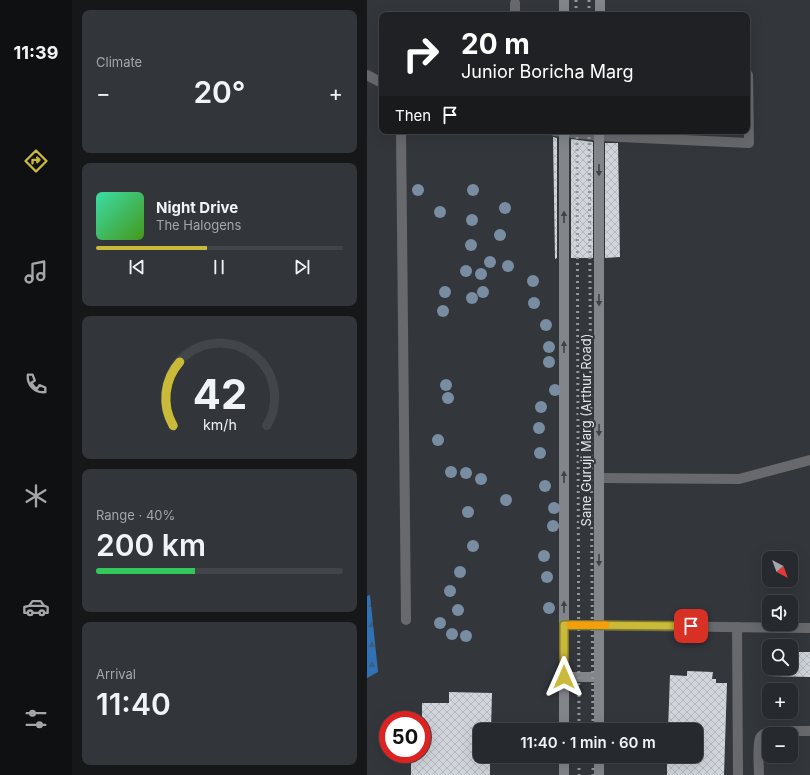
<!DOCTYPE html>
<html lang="en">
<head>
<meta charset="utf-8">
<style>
  :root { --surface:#26292d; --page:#323539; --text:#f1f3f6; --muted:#a4a6aa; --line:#424549; --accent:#caba39 }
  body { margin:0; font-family:Inter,sans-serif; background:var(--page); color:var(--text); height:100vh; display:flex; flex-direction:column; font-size:15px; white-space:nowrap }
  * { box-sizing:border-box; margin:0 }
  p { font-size:13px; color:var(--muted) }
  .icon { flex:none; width:22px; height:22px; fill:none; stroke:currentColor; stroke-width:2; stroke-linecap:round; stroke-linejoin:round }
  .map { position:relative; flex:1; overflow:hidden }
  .drawer { display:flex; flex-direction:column; gap:10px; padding:10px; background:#151719; width:295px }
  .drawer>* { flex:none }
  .banner { position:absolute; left:12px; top:12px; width:371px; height:122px; border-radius:8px; box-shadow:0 4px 16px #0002,0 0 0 1px var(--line); background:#202124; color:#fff; overflow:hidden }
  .needle { width:26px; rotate:139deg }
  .buttons { position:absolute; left:395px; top:551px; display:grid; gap:8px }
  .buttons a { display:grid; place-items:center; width:36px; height:36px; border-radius:8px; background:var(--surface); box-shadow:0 4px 16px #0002,0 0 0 1px var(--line); font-size:20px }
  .speed { position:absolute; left:12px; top:711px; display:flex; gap:8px; font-size:20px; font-weight:700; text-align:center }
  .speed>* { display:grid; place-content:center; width:52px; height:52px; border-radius:50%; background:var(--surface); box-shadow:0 4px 16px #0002,0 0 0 1px var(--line); line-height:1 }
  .speed .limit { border:6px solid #d22; background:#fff; color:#111 }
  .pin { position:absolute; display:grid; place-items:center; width:34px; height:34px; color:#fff; margin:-17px; border-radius:8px; box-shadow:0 2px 6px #0006 }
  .me { position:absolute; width:44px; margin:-22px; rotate:0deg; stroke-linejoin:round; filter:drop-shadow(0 0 3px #0008) }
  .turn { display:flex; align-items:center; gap:14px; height:84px; padding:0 16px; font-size:18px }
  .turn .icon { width:52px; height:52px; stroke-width:2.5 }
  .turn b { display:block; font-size:28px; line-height:34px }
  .then { display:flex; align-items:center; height:38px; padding:0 16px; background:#0003; gap:8px; font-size:15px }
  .big { font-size:30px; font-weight:600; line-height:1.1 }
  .drawer .widget { flex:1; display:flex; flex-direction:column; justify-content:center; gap:6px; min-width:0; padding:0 14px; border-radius:8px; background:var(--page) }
  .drawer .dial { align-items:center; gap:0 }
  .dial svg { height:104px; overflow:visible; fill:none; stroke:var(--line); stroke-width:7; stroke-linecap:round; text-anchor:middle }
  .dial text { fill:var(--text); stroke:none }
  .song { display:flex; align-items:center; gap:12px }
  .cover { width:48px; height:48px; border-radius:6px; background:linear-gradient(135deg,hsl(160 70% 55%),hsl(100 70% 35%)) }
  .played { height:4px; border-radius:2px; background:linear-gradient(90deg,var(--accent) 45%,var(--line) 45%) }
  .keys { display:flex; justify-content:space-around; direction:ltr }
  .heat { display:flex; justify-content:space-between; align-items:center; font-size:22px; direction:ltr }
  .charge { height:6px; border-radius:3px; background:linear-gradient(90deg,#34c759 40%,var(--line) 0) }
  .trip { position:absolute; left:106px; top:723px; width:230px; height:40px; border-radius:8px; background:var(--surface); box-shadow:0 4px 16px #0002,0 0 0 1px var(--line); font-weight:600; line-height:40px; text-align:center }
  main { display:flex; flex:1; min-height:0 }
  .tab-bar { display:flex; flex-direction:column; width:72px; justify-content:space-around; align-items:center; background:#0f1012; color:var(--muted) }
  .tab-bar .icon { width:28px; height:28px }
  .tab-bar .active { color:var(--accent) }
  .tab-bar b { font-size:18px; color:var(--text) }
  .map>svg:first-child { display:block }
</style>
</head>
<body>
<main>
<nav class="tab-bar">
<b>11:39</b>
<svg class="icon active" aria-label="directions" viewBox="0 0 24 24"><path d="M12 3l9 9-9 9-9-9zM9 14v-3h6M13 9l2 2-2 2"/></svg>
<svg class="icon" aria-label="music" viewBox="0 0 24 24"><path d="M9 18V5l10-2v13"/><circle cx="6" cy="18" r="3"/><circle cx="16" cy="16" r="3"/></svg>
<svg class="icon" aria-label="phone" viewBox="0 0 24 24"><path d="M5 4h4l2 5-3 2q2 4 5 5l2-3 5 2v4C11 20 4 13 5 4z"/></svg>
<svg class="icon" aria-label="climate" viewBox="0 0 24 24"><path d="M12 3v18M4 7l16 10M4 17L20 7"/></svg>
<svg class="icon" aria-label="car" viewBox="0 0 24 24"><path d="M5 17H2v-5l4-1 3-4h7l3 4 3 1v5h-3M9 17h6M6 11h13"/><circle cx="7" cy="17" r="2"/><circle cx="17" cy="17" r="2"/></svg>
<svg class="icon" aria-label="filters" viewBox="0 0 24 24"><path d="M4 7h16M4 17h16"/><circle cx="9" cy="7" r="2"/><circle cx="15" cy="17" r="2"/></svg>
</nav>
<section class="drawer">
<div class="widget"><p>Climate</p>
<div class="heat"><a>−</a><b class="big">20°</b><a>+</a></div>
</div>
<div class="widget">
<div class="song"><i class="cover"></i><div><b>Night Drive</b><p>The Halogens</p></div></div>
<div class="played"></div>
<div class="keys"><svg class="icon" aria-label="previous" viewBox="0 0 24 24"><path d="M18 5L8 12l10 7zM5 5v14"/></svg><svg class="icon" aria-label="pause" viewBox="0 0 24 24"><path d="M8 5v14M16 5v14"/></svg><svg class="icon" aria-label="next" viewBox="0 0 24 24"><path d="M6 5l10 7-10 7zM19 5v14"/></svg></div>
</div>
<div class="widget dial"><svg viewBox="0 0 100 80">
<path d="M14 69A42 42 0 1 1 86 69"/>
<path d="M14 69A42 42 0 0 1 19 20" stroke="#caba39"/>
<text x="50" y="56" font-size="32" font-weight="700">42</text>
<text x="50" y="72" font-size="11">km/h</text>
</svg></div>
<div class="widget"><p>Range · 40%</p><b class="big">200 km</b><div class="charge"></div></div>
<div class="widget"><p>Arrival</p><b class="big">11:40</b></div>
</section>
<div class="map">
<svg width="443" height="775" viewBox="0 0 443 775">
  <defs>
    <pattern id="forest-firs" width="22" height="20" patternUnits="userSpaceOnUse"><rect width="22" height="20" fill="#3172b4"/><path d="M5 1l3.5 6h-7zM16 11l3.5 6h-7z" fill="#3a5e82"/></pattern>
    <pattern id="building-cross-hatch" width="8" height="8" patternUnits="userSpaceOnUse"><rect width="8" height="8" fill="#d0d5db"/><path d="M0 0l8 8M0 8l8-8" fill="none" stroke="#b4b8bd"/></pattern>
  </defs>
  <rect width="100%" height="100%" fill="#33373c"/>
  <path fill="url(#forest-firs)" d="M3 595 11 672 0 678V596Z"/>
  <path fill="url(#building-cross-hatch)" d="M186 137 190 138V258L188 259Z
    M204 139 226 142V258H204Z
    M238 143H251L253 257 238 258Z
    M402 651V668H424V652H443V677L402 676Z
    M320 671 346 672 345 679H349V683H360L357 775H300V756H329V730H301L303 675 320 676Z
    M82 692 125 693 124 730H113V756H123V775H44V754H55V703H82Z"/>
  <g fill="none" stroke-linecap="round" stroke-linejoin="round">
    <path stroke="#67696c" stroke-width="10" d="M370 627 371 775
      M392 775C392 766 390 746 393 738 395 734 400 733 404 731H443"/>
    <path stroke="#67696c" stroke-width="10" d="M148 3V15
      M0 75 15 83
      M34 131 39 620
      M187 131 232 136 382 143 381 75
      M232 478 372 479 443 460
      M197 625 443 628"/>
    <path stroke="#828589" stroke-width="10" d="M197 0V15
      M233 15V0
      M197 677H232
      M197 730V131
      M232 730V131
      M232 756V775
      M197 775V756"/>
    <path stroke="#93969a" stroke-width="3" stroke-dasharray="2 4" stroke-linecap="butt" d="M209 0V15
      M222 0V15
      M210 131 212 730
      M222 131 226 730
      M212 756V775
      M226 756V775"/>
  </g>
  <g fill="#788ca2">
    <circle cx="51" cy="190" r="6"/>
    <circle cx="106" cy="190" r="6"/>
    <circle cx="138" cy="208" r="6"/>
    <circle cx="73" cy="212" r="6"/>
    <circle cx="105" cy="220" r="6"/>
    <circle cx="133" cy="235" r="6"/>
    <circle cx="104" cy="245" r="6"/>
    <circle cx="123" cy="262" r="6"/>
    <circle cx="141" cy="266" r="6"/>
    <circle cx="99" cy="271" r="6"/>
    <circle cx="114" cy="274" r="6"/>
    <circle cx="166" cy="281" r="6"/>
    <circle cx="78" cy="292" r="6"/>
    <circle cx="116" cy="292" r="6"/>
    <circle cx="105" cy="298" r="6"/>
    <circle cx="167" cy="303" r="6"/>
    <circle cx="76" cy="311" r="6"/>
    <circle cx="179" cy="325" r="6"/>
    <circle cx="182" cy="347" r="6"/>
    <circle cx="182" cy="362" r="6"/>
    <circle cx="79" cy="385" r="6"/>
    <circle cx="188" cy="390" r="6"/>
    <circle cx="81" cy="398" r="6"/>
    <circle cx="174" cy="407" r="6"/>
    <circle cx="172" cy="428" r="6"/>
    <circle cx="71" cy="440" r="6"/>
    <circle cx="173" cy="453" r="6"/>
    <circle cx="84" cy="472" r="6"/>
    <circle cx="99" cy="473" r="6"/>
    <circle cx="114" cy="479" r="6"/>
    <circle cx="178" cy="486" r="6"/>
    <circle cx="139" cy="500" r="6"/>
    <circle cx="187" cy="508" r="6"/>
    <circle cx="101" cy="512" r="6"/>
    <circle cx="186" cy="526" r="6"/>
    <circle cx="106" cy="546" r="6"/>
    <circle cx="177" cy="556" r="6"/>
    <circle cx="93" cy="572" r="6"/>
    <circle cx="180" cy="577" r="6"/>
    <circle cx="83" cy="591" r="6"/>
    <circle cx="182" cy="608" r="6"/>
    <circle cx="91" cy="610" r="6"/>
    <circle cx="73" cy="623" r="6"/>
    <circle cx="85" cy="634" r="6"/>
    <circle cx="99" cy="636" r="6"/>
  </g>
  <defs><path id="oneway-solid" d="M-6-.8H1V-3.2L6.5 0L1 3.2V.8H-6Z"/></defs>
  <g fill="#3f4348">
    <use href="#oneway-solid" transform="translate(232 170) rotate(90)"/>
    <use href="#oneway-solid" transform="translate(197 217) rotate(-90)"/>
    <use href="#oneway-solid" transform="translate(232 300) rotate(90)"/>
    <use href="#oneway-solid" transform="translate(197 347) rotate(-90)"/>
    <use href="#oneway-solid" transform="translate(232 430) rotate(90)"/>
    <use href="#oneway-solid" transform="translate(197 477) rotate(-90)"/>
    <use href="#oneway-solid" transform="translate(232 560) rotate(90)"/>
    <use href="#oneway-solid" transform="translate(197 607) rotate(-90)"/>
  </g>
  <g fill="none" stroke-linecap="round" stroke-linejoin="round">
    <g stroke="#837925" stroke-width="10">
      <path id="route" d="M197 677V625L324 626"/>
    </g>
    <use href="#route" stroke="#caba39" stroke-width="7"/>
    <path stroke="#f59e0b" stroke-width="7" d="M203 625H239"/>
  </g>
  <g text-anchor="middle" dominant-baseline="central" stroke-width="4" stroke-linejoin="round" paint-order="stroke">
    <g font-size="13" fill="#e5e7ea" stroke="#33373c">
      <text transform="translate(219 430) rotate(-90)">Sane Guruji Marg (Arthur Road)</text>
    </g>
  </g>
</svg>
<div class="buttons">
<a><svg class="needle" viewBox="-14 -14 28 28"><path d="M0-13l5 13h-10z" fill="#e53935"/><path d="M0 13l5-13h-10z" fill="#a4a6aa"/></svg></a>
<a><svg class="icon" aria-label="sound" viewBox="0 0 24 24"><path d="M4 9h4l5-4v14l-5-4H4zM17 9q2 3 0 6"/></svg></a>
<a><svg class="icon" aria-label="search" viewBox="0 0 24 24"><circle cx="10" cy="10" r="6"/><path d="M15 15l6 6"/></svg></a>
<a>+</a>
<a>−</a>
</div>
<div class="speed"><div class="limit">50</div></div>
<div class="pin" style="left:324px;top:626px;background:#d93025"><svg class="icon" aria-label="arrive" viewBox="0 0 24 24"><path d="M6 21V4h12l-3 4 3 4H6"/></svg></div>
<svg class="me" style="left:197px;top:677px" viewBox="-20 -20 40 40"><path d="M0-17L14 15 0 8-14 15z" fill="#caba39" stroke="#fff" stroke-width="4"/></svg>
<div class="trip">11:40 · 1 min · 60 m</div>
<div class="banner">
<div class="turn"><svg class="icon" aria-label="right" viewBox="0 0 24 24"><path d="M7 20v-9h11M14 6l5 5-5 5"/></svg><div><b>20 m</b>Junior Boricha Marg</div></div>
<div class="then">Then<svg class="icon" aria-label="arrive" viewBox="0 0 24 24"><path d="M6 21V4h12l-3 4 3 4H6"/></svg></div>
</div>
</div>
</main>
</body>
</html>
